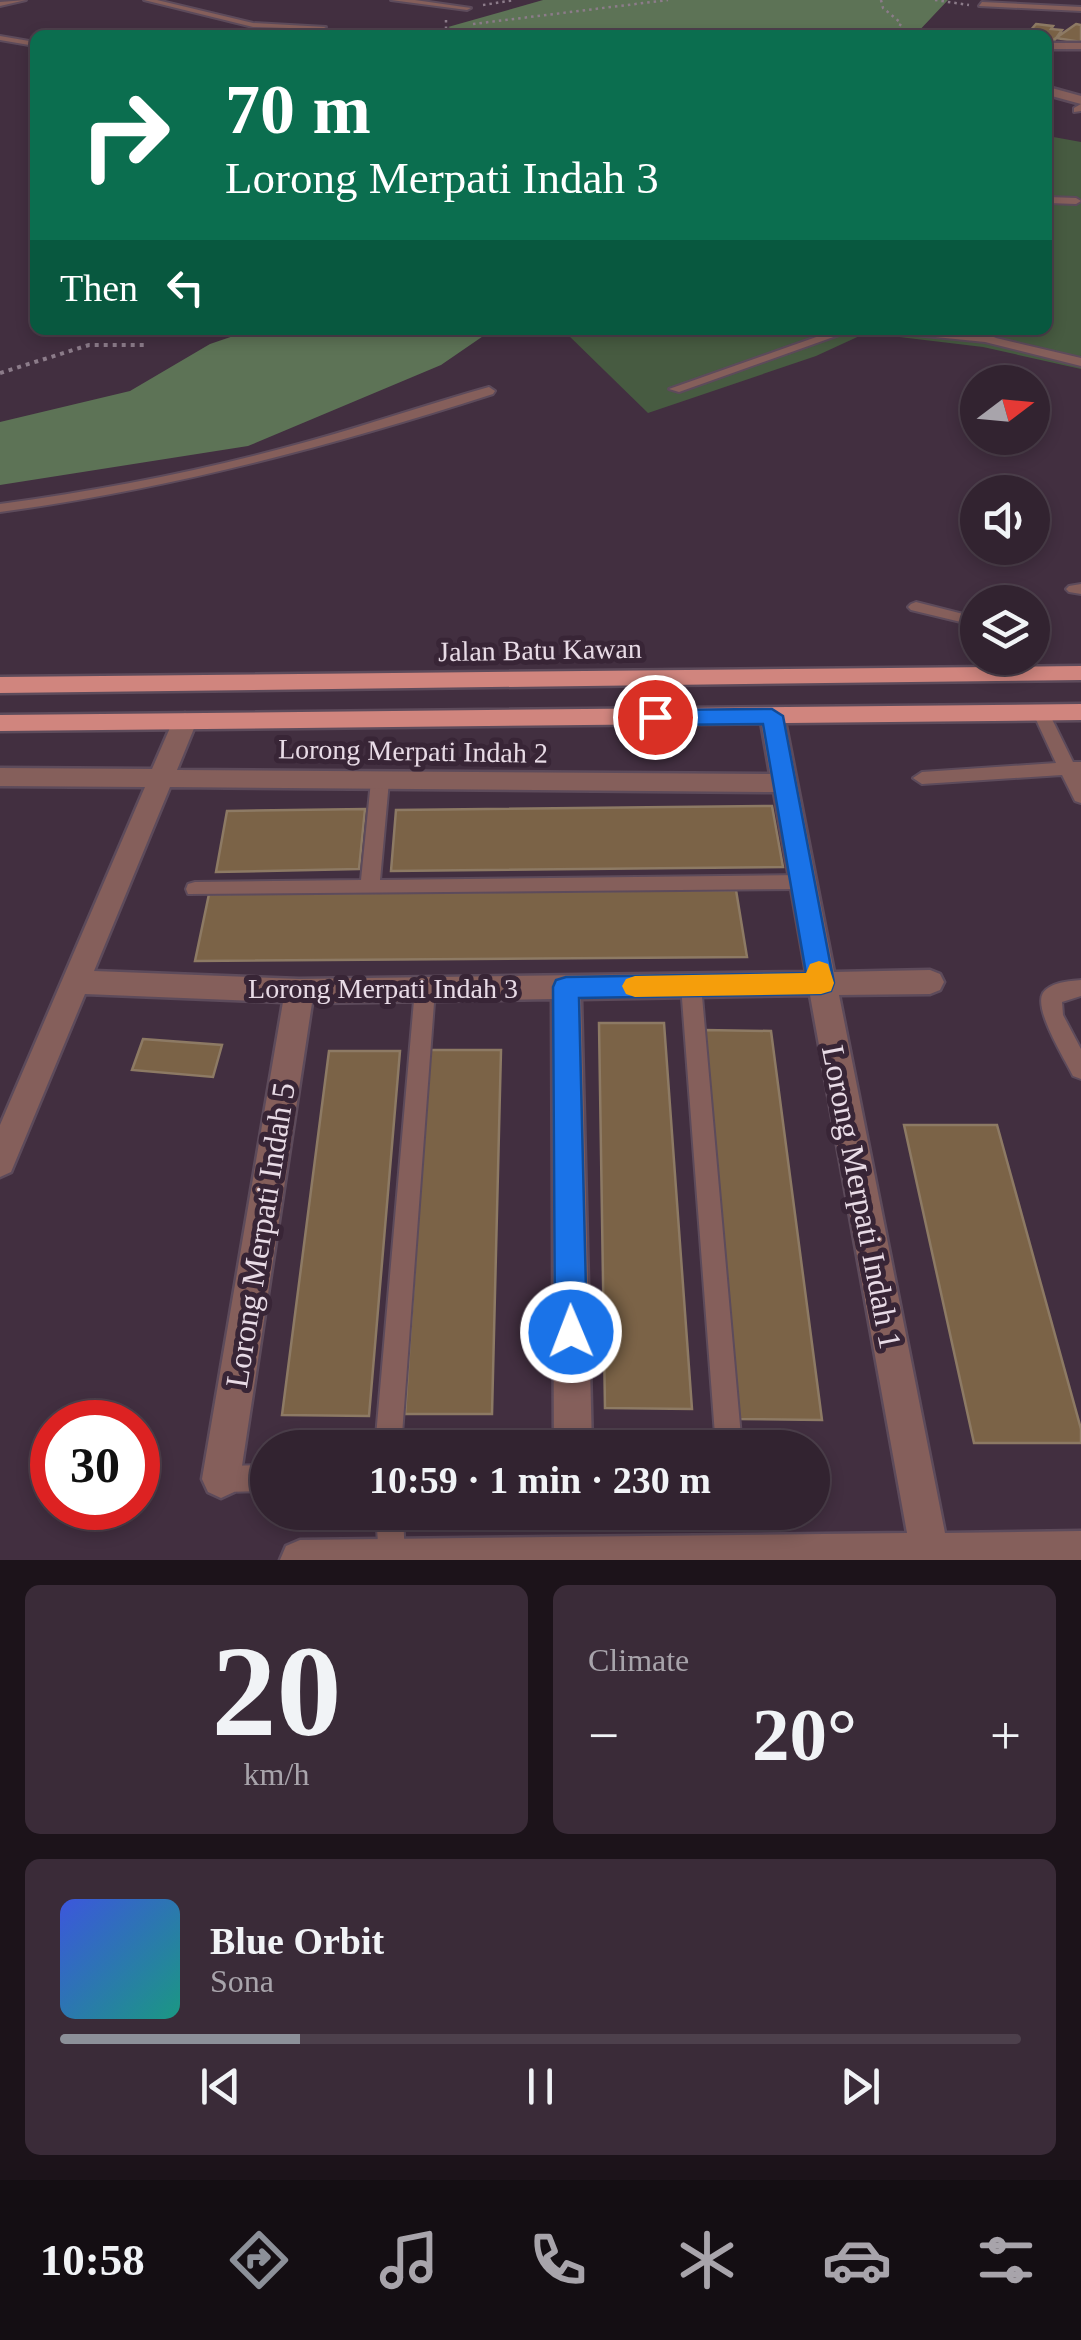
<!DOCTYPE html>
<html lang="en">
<head>
<meta charset="utf-8">
<style>
  :root { --surface:#322330; --page:#3a2b38; --text:#f1f3f6; --muted:#a8a4ab; --line:#4d404c; --accent:#8c9099 }
  body { margin:0; font-family:Georgia,serif; background:var(--page); color:var(--text); height:100vh; display:flex; flex-direction:column; font-size:38px; white-space:nowrap }
  * { box-sizing:border-box; margin:0 }
  p { font-size:32px; color:var(--muted) }
  .icon { flex:none; width:55px; height:55px; fill:none; stroke:currentColor; stroke-width:2; stroke-linecap:round; stroke-linejoin:round }
  .map { position:relative; height:1560px; overflow:hidden }
  .panel { display:flex; flex-direction:column; gap:25px; padding:25px; background:#1c131a; flex:1 }
  .panel>* { flex:none }
  .top-card { position:absolute; left:30px; top:30px; width:1022px; height:305px; border-radius:15px; box-shadow:0 5px 15px #0003,0 0 0 2px var(--line); background:#0b6e4f; color:#fff; overflow:hidden }
  .needle { width:65px; rotate:74deg }
  .controls { position:absolute; left:960px; top:365px; display:grid; gap:20px }
  .controls a { display:grid; place-items:center; width:90px; height:90px; border-radius:50%; background:var(--surface); box-shadow:0 5px 15px #0003,0 0 0 2px var(--line); font-size:50px }
  .speed { position:absolute; left:30px; top:1400px; display:flex; gap:20px; font-size:50px; font-weight:700; text-align:center }
  .speed>* { display:grid; place-content:center; width:130px; height:130px; border-radius:50%; background:var(--surface); box-shadow:0 5px 15px #0003,0 0 0 2px var(--line); line-height:1 }
  .speed .limit { border:15px solid #d22; background:#fff; color:#111 }
  .pin { position:absolute; display:grid; place-items:center; width:85px; height:85px; color:#fff; margin:-42px; border:5px solid #fff; border-radius:50%; box-shadow:0 2px 10px #0007 }
  .me { position:absolute; width:110px; margin:-55px; rotate:359deg; stroke-linejoin:round; filter:drop-shadow(0 0 8px #0008) }
  .turn { display:flex; align-items:center; gap:35px; height:210px; padding:0 30px; font-size:45px }
  .turn .icon { width:130px; height:130px; stroke-width:2.5 }
  .turn b { display:block; font-size:70px; line-height:85px }
  .then { display:flex; align-items:center; height:95px; padding:0 30px; background:#0003; gap:20px; font-size:38px }
  .big { font-size:75px; font-weight:700; line-height:1.1 }
  .panel .widget { flex:1; display:flex; flex-direction:column; justify-content:center; gap:15px; min-width:0; padding:0 35px; border-radius:15px; background:var(--page) }
  .panel .dial { align-items:center; gap:0 }
  .dial b { font-size:130px; line-height:1 }
  .song { display:flex; align-items:center; gap:30px }
  .cover { width:120px; height:120px; border-radius:15px; background:linear-gradient(135deg,hsl(230 70% 55%),hsl(170 70% 35%)) }
  .played { height:10px; border-radius:5px; background:linear-gradient(90deg,var(--accent) 25%,var(--line) 25%) }
  .keys { display:flex; justify-content:space-around; direction:ltr }
  .heat { display:flex; justify-content:space-between; align-items:center; font-size:55px; direction:ltr }
  .panel .tiles { flex:1; display:grid; gap:25px; grid-template-columns:1fr 1fr }
  .widget:last-child { grid-column:span 2 }
  .trip { position:absolute; left:250px; top:1430px; width:580px; height:100px; border-radius:50px; background:var(--surface); box-shadow:0 5px 15px #0003,0 0 0 2px var(--line); font-weight:700; line-height:100px; text-align:center }
  .menu { display:flex; height:160px; justify-content:space-around; align-items:center; background:#140e13; color:var(--muted) }
  .menu .icon { width:70px; height:70px }
  .menu .active { color:var(--accent) }
  .menu b { font-size:45px; color:var(--text) }
  .map>svg:first-child { display:block }
</style>
</head>
<body>
<div class="map">
<svg width="1081" height="1560" viewBox="0 0 1081 1560">
  <rect width="100%" height="100%" fill="#422f40"/>
  <path fill="#475b41" d="M1048 136 1081 142V369L983 347 866 333 816 356 648 413 563 330H1048Z"/>
  <path fill="#5d7356" d="M543 0H948L915 35H464L448 27Z
    M251 330H492L441 365 248 446 0 485V422L130 391 210 344Z"/>
  <path fill="#7b6347" stroke="#8d7a64" stroke-width="2.5" d="M1036 24 1053 26 1051 29 1062 30 1054 41 1048 40V35L1029 32Z
    M1076 24 1081 25V42L1056 38Z
    M772 806 783 867 391 871 396 810Z
    M365 809 359 869 216 872 227 811Z
    M736 890 747 957 195 961 209 894Z
    M599 1023H664L692 1409 605 1408Z
    M703 1030 771 1031 822 1420 738 1419Z
    M143 1039 222 1045 213 1077 132 1070Z
    M429 1050H501L492 1414H405Z
    M329 1051H400L369 1416 282 1415Z
    M904 1125H997L1081 1429V1443H974Z"/>
  <g fill="none" stroke-linecap="round" stroke-linejoin="round">
    <g stroke="#5d4b5b" stroke-width="4">
      <path id="service" d="M26 0 0 6V2Z
        M144 0H157L253 23 326 27 322 29 253 27Z
        M391 0H415L471 8 467 10Z
        M982 2 1081 7V11L979 6Z
        M0 36 35 42V46L0 40Z
        M1081 104V111L1074 112V108Z
        M1048 197 1076 198 1081 201 1076 204 1048 203Z
        M836 330H853L679 392 669 389Z
        M899 330H932L969 335 962 330H978L996 338 1081 358V366L985 342 905 334Z
        M489 387 495 391 493 394C331 446 169 489 0 512V504C103 490 206 470 306 442 368 425 428 404 489 387Z
        M1081 584V594L1069 592 1066 589 1069 586Z
        M916 602 975 617 978 637 972 635 965 623 911 610 908 607 911 604Z
        M989 658H1005L1013 674 1011 678H999Z
        M1041 707 1049 713 1073 762H1081V803L1075 801 1062 775 922 784 913 778 922 772 1056 763 1033 713Z
        M380 775 389 781 380 880 802 875 809 877 811 882 809 887 802 889 188 894 186 889 188 884 195 882 361 880 371 781Z
        M691 977 698 979 701 985 742 1448H716L681 985 684 979Z
        M1081 980V996L1062 1002 1063 1015 1081 1049V1079L1073 1076C1066 1061 1033 1009 1043 993 1051 982 1069 981 1081 980Z
        M425 981 432 983 435 989 401 1448H375L415 989 418 983Z
        M268 1465V1491L221 1492 212 1488 208 1479 212 1470 221 1466Z
        M376 1512H403L405 1560H379Z"/>
    </g>
    <g stroke="#5d4b5b" stroke-width="5">
      <path id="minor" d="M1048 43H1081V49H1048Z
        M1048 87 1081 96V104L1048 95Z
        M772 708 784 716 834 972 930 970 940 974 944 982 940 990 930 994 839 995 945 1533 1081 1531V1560H280L286 1546 300 1540 907 1533 810 995 581 999 592 1448H554L552 999 312 1003 240 1479 234 1492 221 1498 208 1492 202 1479 283 1002 85 994 11 1172 0 1177V1125L145 787 0 786V768L152 769 173 721 185 713 197 721 177 770 770 774 760 716ZM170 787 774 792 806 972 299 979 94 971Z"/>
    </g>
    <g stroke="#5d4b5b" stroke-width="5">
      <path id="primary" d="M1081 666V680L0 693V677Z
        M1081 704V720L0 731V715Z"/>
    </g>
    <path stroke="#8c7c8a" stroke-width="2.5" stroke-dasharray="2.5 4" stroke-linecap="butt" d="M881 0 883 8 901 23 896 35
      M935 0 969 5
      M483 5 515 0
      M446 20V35
      M473 24 668 0"/>
    <path stroke="#8c7c8a" stroke-width="4" stroke-dasharray="4 5" stroke-linecap="butt" d="M0 373 89 345H144"/>
    <use href="#service" fill="#855f5b" fill-rule="evenodd"/>
    <use href="#minor" fill="#855f5b" fill-rule="evenodd"/>
    <use href="#primary" fill="#d0857e" fill-rule="evenodd"/>
  </g>
  <path fill="#1a73e8" stroke="#114b97" stroke-width="2.5" d="M772 709 783 716 834 983 831 991 821 994 579 998 587 1332 582 1344 571 1348 560 1344 555 1332 553 987 556 980 566 977 806 973 763 724 655 725 644 717 655 710Z"/>
  <path fill="#f59e0b" d="M819 961 828 964 834 983 831 991 821 994 635 997 626 994 622 986 626 979 635 976 806 973 810 964Z"/>
  <g text-anchor="middle" dominant-baseline="central" stroke-width="10" stroke-linejoin="round" paint-order="stroke">
    <g font-size="28" fill="#e8dbe6" stroke="#382536">
      <text transform="translate(540 650) rotate(-1)">Jalan Batu Kawan</text>
      <text transform="translate(413 751) rotate(1)">Lorong Merpati Indah 2</text>
      <text x="383" y="988">Lorong Merpati Indah 3</text>
    </g>
    <g font-size="32" fill="#e8dbe6" stroke="#382536">
      <text transform="translate(862 1197) rotate(79)">Lorong Merpati Indah 1</text>
      <text transform="translate(260 1235) rotate(-81)">Lorong Merpati Indah 5</text>
    </g>
  </g>
</svg>
<div class="controls">
<a><svg class="needle" viewBox="-14 -14 28 28"><path d="M0-13l5 13h-10z" fill="#e53935"/><path d="M0 13l5-13h-10z" fill="#a8a4ab"/></svg></a>
<a><svg class="icon" aria-label="sound" viewBox="0 0 24 24"><path d="M4 9h4l5-4v14l-5-4H4zM17 9q2 3 0 6"/></svg></a>
<a><svg class="icon" aria-label="layers" viewBox="0 0 24 24"><path d="M12 4l9 5-9 5-9-5zM3 14l9 5 9-5"/></svg></a>
</div>
<div class="speed"><div class="limit">30</div></div>
<div class="pin" style="left:655px;top:717px;background:#d93025"><svg class="icon" aria-label="arrive" viewBox="0 0 24 24"><path d="M6 21V4h12l-3 4 3 4H6"/></svg></div>
<svg class="me" style="left:571px;top:1332px" viewBox="-20 -20 40 40"><circle r="17" fill="#1a73e8" stroke="#fff" stroke-width="3"/><path d="M0-11L8 9 0 5-8 9z" fill="#fff"/></svg>
<div class="trip">10:59 · 1 min · 230 m</div>
<div class="top-card">
<div class="turn"><svg class="icon" aria-label="right" viewBox="0 0 24 24"><path d="M7 20v-9h11M14 6l5 5-5 5"/></svg><div><b>70 m</b>Lorong Merpati Indah 3</div></div>
<div class="then">Then<svg class="icon" aria-label="left" viewBox="0 0 24 24"><path d="M17 20v-9H6M10 6l-5 5 5 5"/></svg></div>
</div>
</div>
<section class="panel">
<div class="tiles">
<div class="widget dial"><b>20</b><p>km/h</p></div>
<div class="widget"><p>Climate</p>
<div class="heat"><a>−</a><b class="big">20°</b><a>+</a></div>
</div>
<div class="widget">
<div class="song"><i class="cover"></i><div><b>Blue Orbit</b><p>Sona</p></div></div>
<div class="played"></div>
<div class="keys"><svg class="icon" aria-label="previous" viewBox="0 0 24 24"><path d="M18 5L8 12l10 7zM5 5v14"/></svg><svg class="icon" aria-label="pause" viewBox="0 0 24 24"><path d="M8 5v14M16 5v14"/></svg><svg class="icon" aria-label="next" viewBox="0 0 24 24"><path d="M6 5l10 7-10 7zM19 5v14"/></svg></div>
</div>
</div>
</section>
<nav class="menu">
<b>10:58</b>
<svg class="icon active" aria-label="directions" viewBox="0 0 24 24"><path d="M12 3l9 9-9 9-9-9zM9 14v-3h6M13 9l2 2-2 2"/></svg>
<svg class="icon" aria-label="music" viewBox="0 0 24 24"><path d="M9 18V5l10-2v13"/><circle cx="6" cy="18" r="3"/><circle cx="16" cy="16" r="3"/></svg>
<svg class="icon" aria-label="phone" viewBox="0 0 24 24"><path d="M5 4h4l2 5-3 2q2 4 5 5l2-3 5 2v4C11 20 4 13 5 4z"/></svg>
<svg class="icon" aria-label="climate" viewBox="0 0 24 24"><path d="M12 3v18M4 7l16 10M4 17L20 7"/></svg>
<svg class="icon" aria-label="car" viewBox="0 0 24 24"><path d="M5 17H2v-5l4-1 3-4h7l3 4 3 1v5h-3M9 17h6M6 11h13"/><circle cx="7" cy="17" r="2"/><circle cx="17" cy="17" r="2"/></svg>
<svg class="icon" aria-label="filters" viewBox="0 0 24 24"><path d="M4 7h16M4 17h16"/><circle cx="9" cy="7" r="2"/><circle cx="15" cy="17" r="2"/></svg>
</nav>
</body>
</html>
